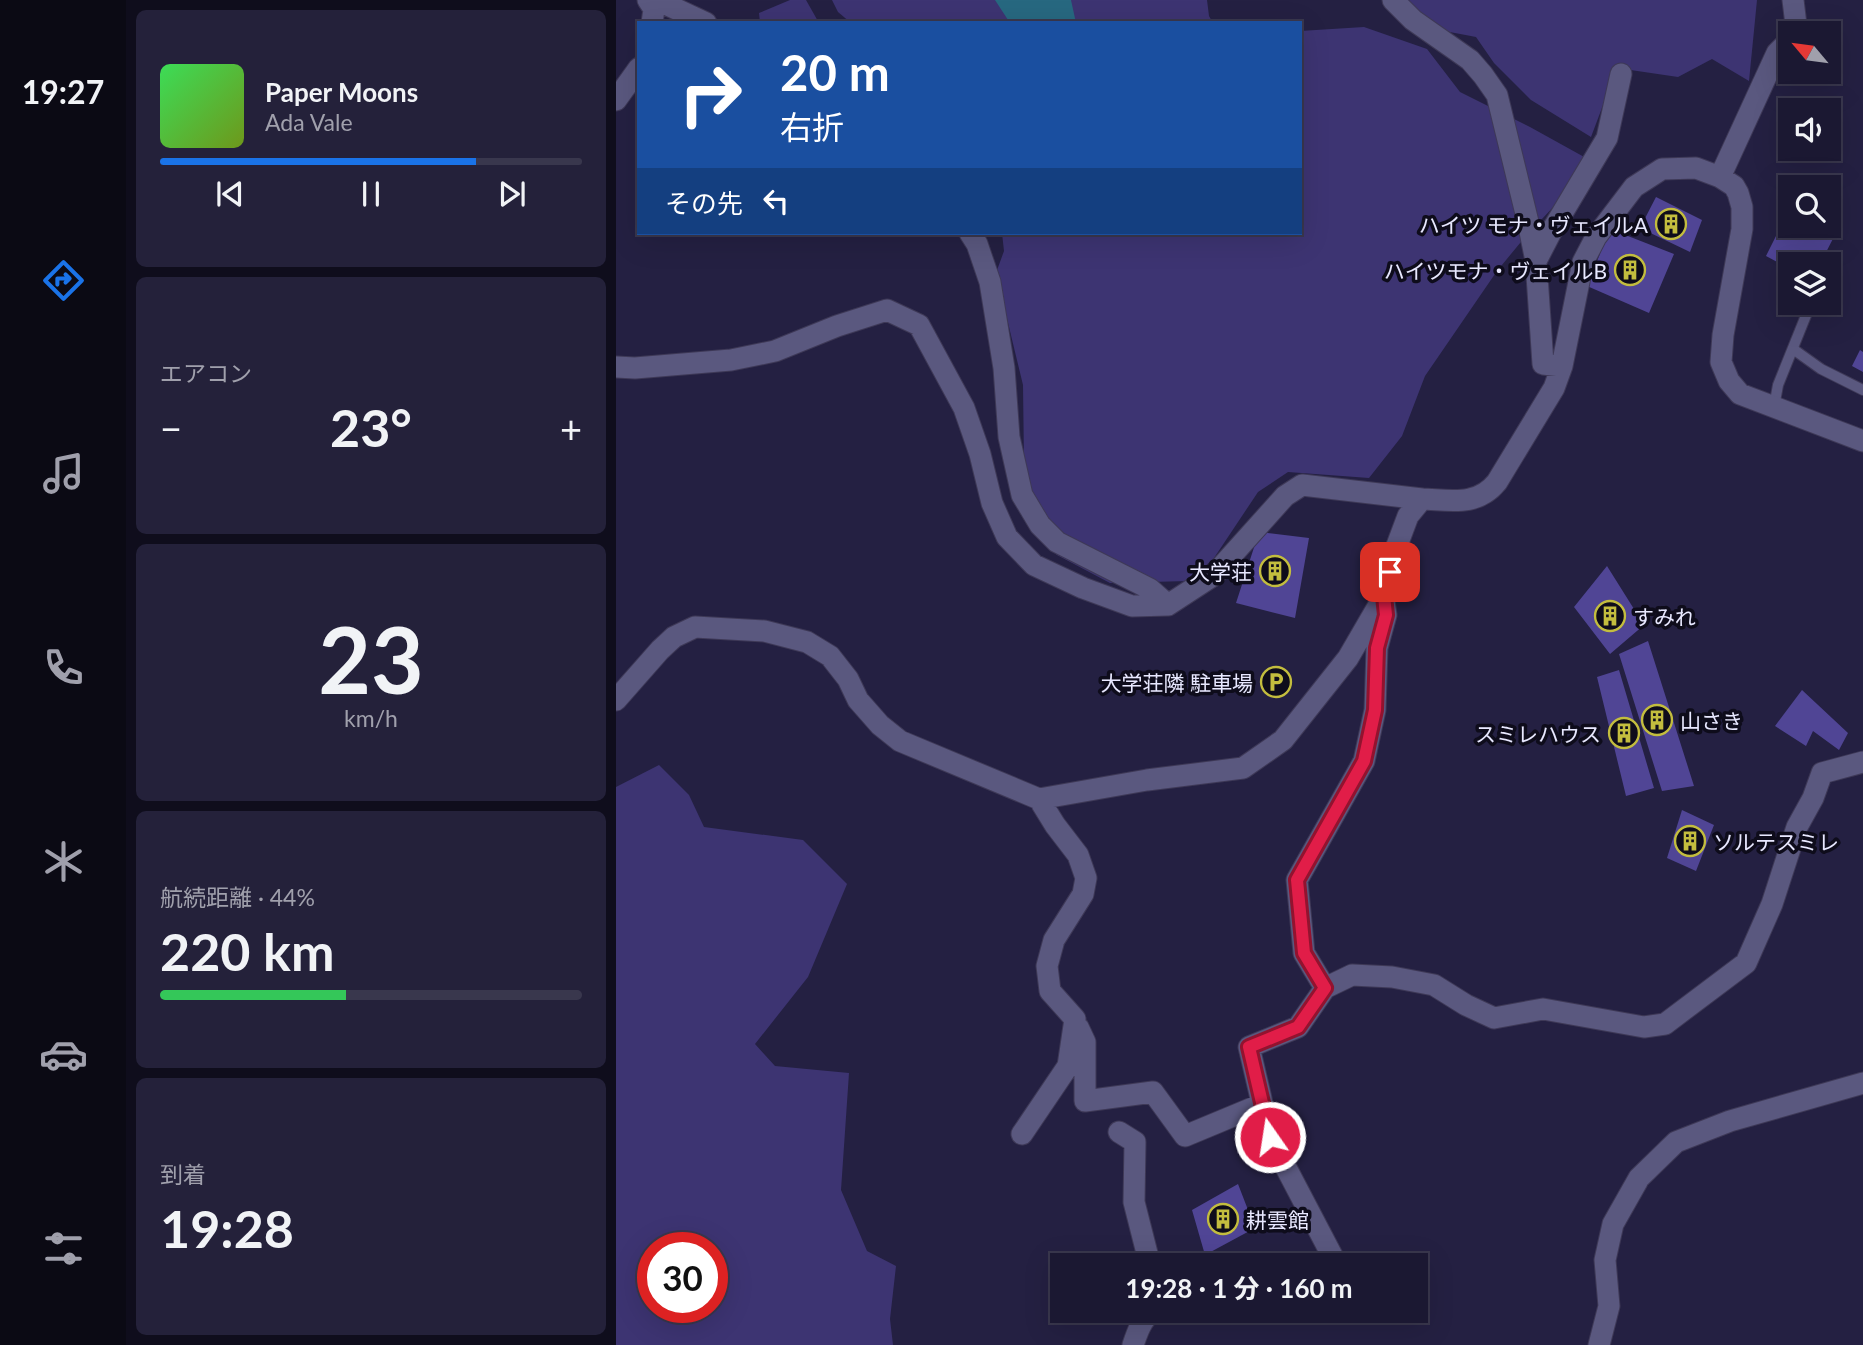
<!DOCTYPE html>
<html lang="ja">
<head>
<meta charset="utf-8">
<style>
  :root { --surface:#1b1832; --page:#24213a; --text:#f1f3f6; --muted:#a0a0ac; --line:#39374d; --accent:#1a73e8 }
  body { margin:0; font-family:Lato,"Noto Sans JP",sans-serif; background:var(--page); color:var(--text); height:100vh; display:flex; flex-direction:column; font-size:26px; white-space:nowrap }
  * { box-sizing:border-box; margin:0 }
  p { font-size:23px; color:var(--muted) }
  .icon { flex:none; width:38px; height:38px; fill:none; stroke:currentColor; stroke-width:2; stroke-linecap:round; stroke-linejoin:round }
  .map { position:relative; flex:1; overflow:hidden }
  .details { display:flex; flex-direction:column; gap:10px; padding:10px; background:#0f0d1c; width:490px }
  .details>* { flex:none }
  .hud { position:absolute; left:21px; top:21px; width:665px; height:214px; border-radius:0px; box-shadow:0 7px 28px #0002,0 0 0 2px var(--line); background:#1a4fa0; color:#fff; overflow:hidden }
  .needle { width:46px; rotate:299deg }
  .fabs { position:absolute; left:1162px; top:21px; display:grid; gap:14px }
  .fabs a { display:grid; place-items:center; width:63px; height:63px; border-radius:0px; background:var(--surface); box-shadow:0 7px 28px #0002,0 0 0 2px var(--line); font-size:35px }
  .speed { position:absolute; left:21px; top:1232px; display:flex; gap:14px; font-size:35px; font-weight:700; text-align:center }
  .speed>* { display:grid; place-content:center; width:91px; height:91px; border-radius:50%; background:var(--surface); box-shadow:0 7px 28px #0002,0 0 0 2px var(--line); line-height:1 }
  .speed .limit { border:10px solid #d22; background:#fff; color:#111 }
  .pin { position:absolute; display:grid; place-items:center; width:60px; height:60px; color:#fff; margin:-30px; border-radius:14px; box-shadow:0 4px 10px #0006 }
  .me { position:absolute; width:77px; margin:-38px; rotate:347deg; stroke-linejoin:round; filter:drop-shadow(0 0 5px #0008) }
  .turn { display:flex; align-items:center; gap:24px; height:147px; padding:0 28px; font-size:32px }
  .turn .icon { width:91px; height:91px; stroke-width:2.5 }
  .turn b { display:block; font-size:49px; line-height:60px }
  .then { display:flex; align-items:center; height:66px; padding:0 28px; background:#0003; gap:14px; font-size:26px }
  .big { font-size:52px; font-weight:700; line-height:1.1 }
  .details .tile { flex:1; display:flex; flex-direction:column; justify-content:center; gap:10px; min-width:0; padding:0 24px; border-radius:10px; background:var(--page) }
  .details .dial { align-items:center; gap:0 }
  .dial b { font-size:91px; line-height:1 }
  .song { display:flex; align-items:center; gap:21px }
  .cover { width:84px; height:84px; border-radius:10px; background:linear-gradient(135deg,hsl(130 70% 55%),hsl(80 70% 35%)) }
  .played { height:7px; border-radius:4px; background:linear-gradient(90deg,var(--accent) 75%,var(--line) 75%) }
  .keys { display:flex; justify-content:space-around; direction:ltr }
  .heat { display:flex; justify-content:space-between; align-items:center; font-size:38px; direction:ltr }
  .charge { height:10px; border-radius:5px; background:linear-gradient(90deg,#34c759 44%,var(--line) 0) }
  .trip { position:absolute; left:434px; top:1253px; width:378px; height:70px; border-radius:0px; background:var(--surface); box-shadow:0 7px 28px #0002,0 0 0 2px var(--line); font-weight:700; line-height:70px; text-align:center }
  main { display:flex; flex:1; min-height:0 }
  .tab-bar { display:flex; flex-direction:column; width:126px; justify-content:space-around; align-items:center; background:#0b0a14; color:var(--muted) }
  .tab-bar .icon { width:49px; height:49px }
  .tab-bar .on { color:var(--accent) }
  .tab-bar b { font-size:32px; color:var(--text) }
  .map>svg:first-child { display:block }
</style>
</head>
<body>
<main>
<nav class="tab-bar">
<b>19:27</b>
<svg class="icon on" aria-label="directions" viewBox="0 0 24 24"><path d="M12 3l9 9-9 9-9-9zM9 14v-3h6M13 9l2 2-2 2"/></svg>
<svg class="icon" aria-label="music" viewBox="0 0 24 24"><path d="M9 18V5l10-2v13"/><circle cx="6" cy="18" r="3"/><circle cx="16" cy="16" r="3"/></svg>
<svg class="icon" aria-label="phone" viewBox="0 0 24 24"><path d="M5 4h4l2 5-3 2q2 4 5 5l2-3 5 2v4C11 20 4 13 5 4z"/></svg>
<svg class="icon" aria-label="climate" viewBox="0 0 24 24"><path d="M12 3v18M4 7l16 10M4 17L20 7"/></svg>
<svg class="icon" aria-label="car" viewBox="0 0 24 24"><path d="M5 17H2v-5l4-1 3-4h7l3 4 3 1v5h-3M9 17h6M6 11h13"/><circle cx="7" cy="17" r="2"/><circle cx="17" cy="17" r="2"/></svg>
<svg class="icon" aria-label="filters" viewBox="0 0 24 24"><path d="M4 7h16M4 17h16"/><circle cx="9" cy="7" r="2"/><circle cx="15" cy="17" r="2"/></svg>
</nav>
<section class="details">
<div class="tile">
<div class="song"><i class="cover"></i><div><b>Paper Moons</b><p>Ada Vale</p></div></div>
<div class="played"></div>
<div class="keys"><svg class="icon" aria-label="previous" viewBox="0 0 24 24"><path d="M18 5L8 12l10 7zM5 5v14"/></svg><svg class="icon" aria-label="pause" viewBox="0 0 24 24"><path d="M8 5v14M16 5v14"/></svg><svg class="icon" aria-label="next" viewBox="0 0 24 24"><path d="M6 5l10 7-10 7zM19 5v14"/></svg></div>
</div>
<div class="tile"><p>エアコン</p>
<div class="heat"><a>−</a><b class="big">23°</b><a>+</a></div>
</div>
<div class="tile dial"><b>23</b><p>km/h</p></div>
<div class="tile"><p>航続距離 · 44%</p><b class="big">220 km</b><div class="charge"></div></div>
<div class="tile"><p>到着</p><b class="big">19:28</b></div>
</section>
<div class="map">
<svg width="1247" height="1345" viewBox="0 0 1247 1345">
  <rect width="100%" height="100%" fill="#242042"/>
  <path fill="#3d3472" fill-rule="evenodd" d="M174 0H190L203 23H144L143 13Z
    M216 0H591L593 16 597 23H235L222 12Z
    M782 0H1141L1133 81 1096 59 1062 77 1001 68 975 137 915 100 878 63 860 37 797 25Z
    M748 27 811 49 844 92 914 127 970 158 942 202 909 237 881 271 809 376 786 436 753 478 672 472 642 492 598 558 573 581 494 583 441 555 417 531 408 463 407 385 380 273 388 251 386 233H684V31Z
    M43 765 73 795 88 827 187 840 231 884 192 977 139 1044 159 1066 233 1073 225 1190 251 1251 280 1266 274 1319 277 1345H0V787ZM37 1248H96V1307H37Z"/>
  <path fill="#276880" d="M379 0H455L460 23H394Z"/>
  <path fill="#504595" d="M1040 197 1086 220 1074 252 1024 228Z
    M1174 208V226H1213V222L1223 227 1204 264H1174V269L1150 256Z
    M994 229 1058 254 1033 313 971 286Z
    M1174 290V303H1181L1177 310 1166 304Z
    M1244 350 1247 352V372L1236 366Z
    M643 532 693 538 679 618 620 603Z
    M991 566 1028 625 994 654 958 607Z
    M1032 641 1078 786 1046 791 1003 654Z
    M1003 670 1038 788 1010 796 981 677Z
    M1186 690 1232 733 1223 750 1197 731 1190 746 1159 726Z
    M1066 810 1098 825 1080 871 1051 858Z
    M622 1184 639 1228 589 1255 576 1210Z"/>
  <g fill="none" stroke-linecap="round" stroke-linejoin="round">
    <g stroke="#3e3957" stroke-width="12">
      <path id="service" d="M1177 349 1205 369 1247 390
        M1158 407 1162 385 1195 303"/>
    </g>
    <g stroke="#3e3957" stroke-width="23">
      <path id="minor" d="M32 0 38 9 36 23
        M41 0 90 23
        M777 0 797 20 854 60 867 75 881 95 912 222 920 261
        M1177 0 1181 33
        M0 100 23 68
        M1104 177 1161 53 1174 40
        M354 233 361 244 374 282 388 368 393 437 406 495 424 525 441 542 534 589 552 605
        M946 366 927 364 920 261 935 232 991 138 1005 74
        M0 367 19 368 115 360 159 351 221 326 271 310 303 325 348 408 364 454 376 503 391 537 418 565 467 588 516 606 552 605 598 575 669 496 686 485 806 499
        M768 601 770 615 761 648 759 710 748 761 681 880 688 953 709 988 736 975 776 977 818 985 850 1005 878 1018 927 1009 1028 1027 1049 1024 1130 963 1156 904 1181 827 1197 798 1206 773 1247 762
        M0 700 44 650 58 637 79 627 148 631 191 642 214 656 232 679 242 700 264 725 284 741 423 799 531 780 627 768 667 740 732 658 768 596 780 548 792 516 806 499C834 500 861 507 881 482L938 388 946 366 967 262 980 237 1018 187 1046 169 1080 168 1104 177 1118 186 1122 193 1126 207V229L1107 335 1105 362 1113 381 1124 394 1247 441
        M709 988 682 1027 633 1047 654 1137 721 1265
        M462 1027 469 1042V1101L537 1092 569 1136 646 1104
        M503 1132 519 1142 518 1202 534 1265
        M406 1134 452 1066 459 1019 434 991 431 966 438 940 467 894 470 878 462 855 439 825 423 799
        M587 1311H600
        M517 1345C521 1333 526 1318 537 1311
        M983 1345 993 1306 989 1260 997 1224 1023 1178 1060 1142 1114 1121 1247 1083"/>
    </g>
    <use href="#service" stroke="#5a587f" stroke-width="10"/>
    <use href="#minor" stroke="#5a587f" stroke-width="21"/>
  </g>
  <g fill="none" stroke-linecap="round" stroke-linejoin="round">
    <g stroke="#92132f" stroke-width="18">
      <path id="route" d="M654 1137 633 1047 682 1027 709 988 688 953 681 880 748 761 759 710 761 648 770 615 768 596 774 572"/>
    </g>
    <use href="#route" stroke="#e11d48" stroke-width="12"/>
  </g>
  <defs>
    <g id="building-ring" transform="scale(1.575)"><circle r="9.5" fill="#0e0c1b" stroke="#c3bd3e" stroke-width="1.5"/><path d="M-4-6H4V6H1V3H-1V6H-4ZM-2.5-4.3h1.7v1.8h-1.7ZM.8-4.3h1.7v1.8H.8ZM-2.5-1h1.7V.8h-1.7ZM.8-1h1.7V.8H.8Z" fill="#c3bd3e"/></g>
    <g id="parking-ring" transform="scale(1.575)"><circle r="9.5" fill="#0e0c1b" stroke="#c3bd3e" stroke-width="1.5"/><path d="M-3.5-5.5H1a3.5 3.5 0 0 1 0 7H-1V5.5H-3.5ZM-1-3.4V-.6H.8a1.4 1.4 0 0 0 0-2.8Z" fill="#c3bd3e"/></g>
  </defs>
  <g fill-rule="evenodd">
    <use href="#building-ring" x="1055" y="224"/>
    <use href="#building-ring" x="1014" y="270"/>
    <use href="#building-ring" x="659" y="571"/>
    <use href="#building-ring" x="994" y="616"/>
    <use href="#parking-ring" x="660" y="682"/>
    <use href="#building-ring" x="1041" y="720"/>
    <use href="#building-ring" x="1008" y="733"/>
    <use href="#building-ring" x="1074" y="841"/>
    <use href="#building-ring" x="607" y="1219"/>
  </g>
  <g text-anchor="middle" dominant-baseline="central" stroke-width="7" stroke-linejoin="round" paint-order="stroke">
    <g font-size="21" fill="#e8e8ff" stroke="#0e0c1b" text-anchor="end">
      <text x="1032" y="224">ハイツ モナ・ヴェイルA</text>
      <text x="991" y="270">ハイツモナ・ヴェイルB</text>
      <text x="636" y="571">大学荘</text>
      <text x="1017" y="616" text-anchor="start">すみれ</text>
      <text x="637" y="682">大学荘隣 駐車場</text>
      <text x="1064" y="720" text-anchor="start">山さき</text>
      <text x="985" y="733">スミレハウス</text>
      <text x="1097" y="841" text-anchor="start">ソルテスミレ</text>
      <text x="630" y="1219" text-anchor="start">耕雲館</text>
    </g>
  </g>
</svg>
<div class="fabs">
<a><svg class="needle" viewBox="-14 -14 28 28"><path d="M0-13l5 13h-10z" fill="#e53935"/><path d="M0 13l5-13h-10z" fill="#a0a0ac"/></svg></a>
<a><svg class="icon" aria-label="sound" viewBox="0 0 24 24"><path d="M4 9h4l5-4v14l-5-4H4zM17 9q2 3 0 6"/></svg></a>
<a><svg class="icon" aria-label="search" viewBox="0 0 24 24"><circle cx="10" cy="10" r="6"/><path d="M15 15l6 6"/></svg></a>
<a><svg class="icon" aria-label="layers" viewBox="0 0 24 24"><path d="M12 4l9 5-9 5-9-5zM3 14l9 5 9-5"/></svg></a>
</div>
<div class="speed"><div class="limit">30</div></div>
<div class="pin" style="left:774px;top:572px;background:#d93025"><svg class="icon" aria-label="arrive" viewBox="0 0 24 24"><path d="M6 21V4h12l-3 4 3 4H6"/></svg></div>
<svg class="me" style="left:654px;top:1137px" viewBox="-20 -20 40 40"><circle r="17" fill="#e11d48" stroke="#fff" stroke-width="3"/><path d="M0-11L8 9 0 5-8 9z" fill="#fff"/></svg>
<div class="trip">19:28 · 1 分 · 160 m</div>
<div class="hud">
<div class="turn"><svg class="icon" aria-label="right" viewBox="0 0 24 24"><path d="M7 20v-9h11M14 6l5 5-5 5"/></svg><div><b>20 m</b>右折</div></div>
<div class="then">その先<svg class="icon" aria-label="left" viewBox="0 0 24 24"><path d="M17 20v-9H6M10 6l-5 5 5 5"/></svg></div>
</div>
</div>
</main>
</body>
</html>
